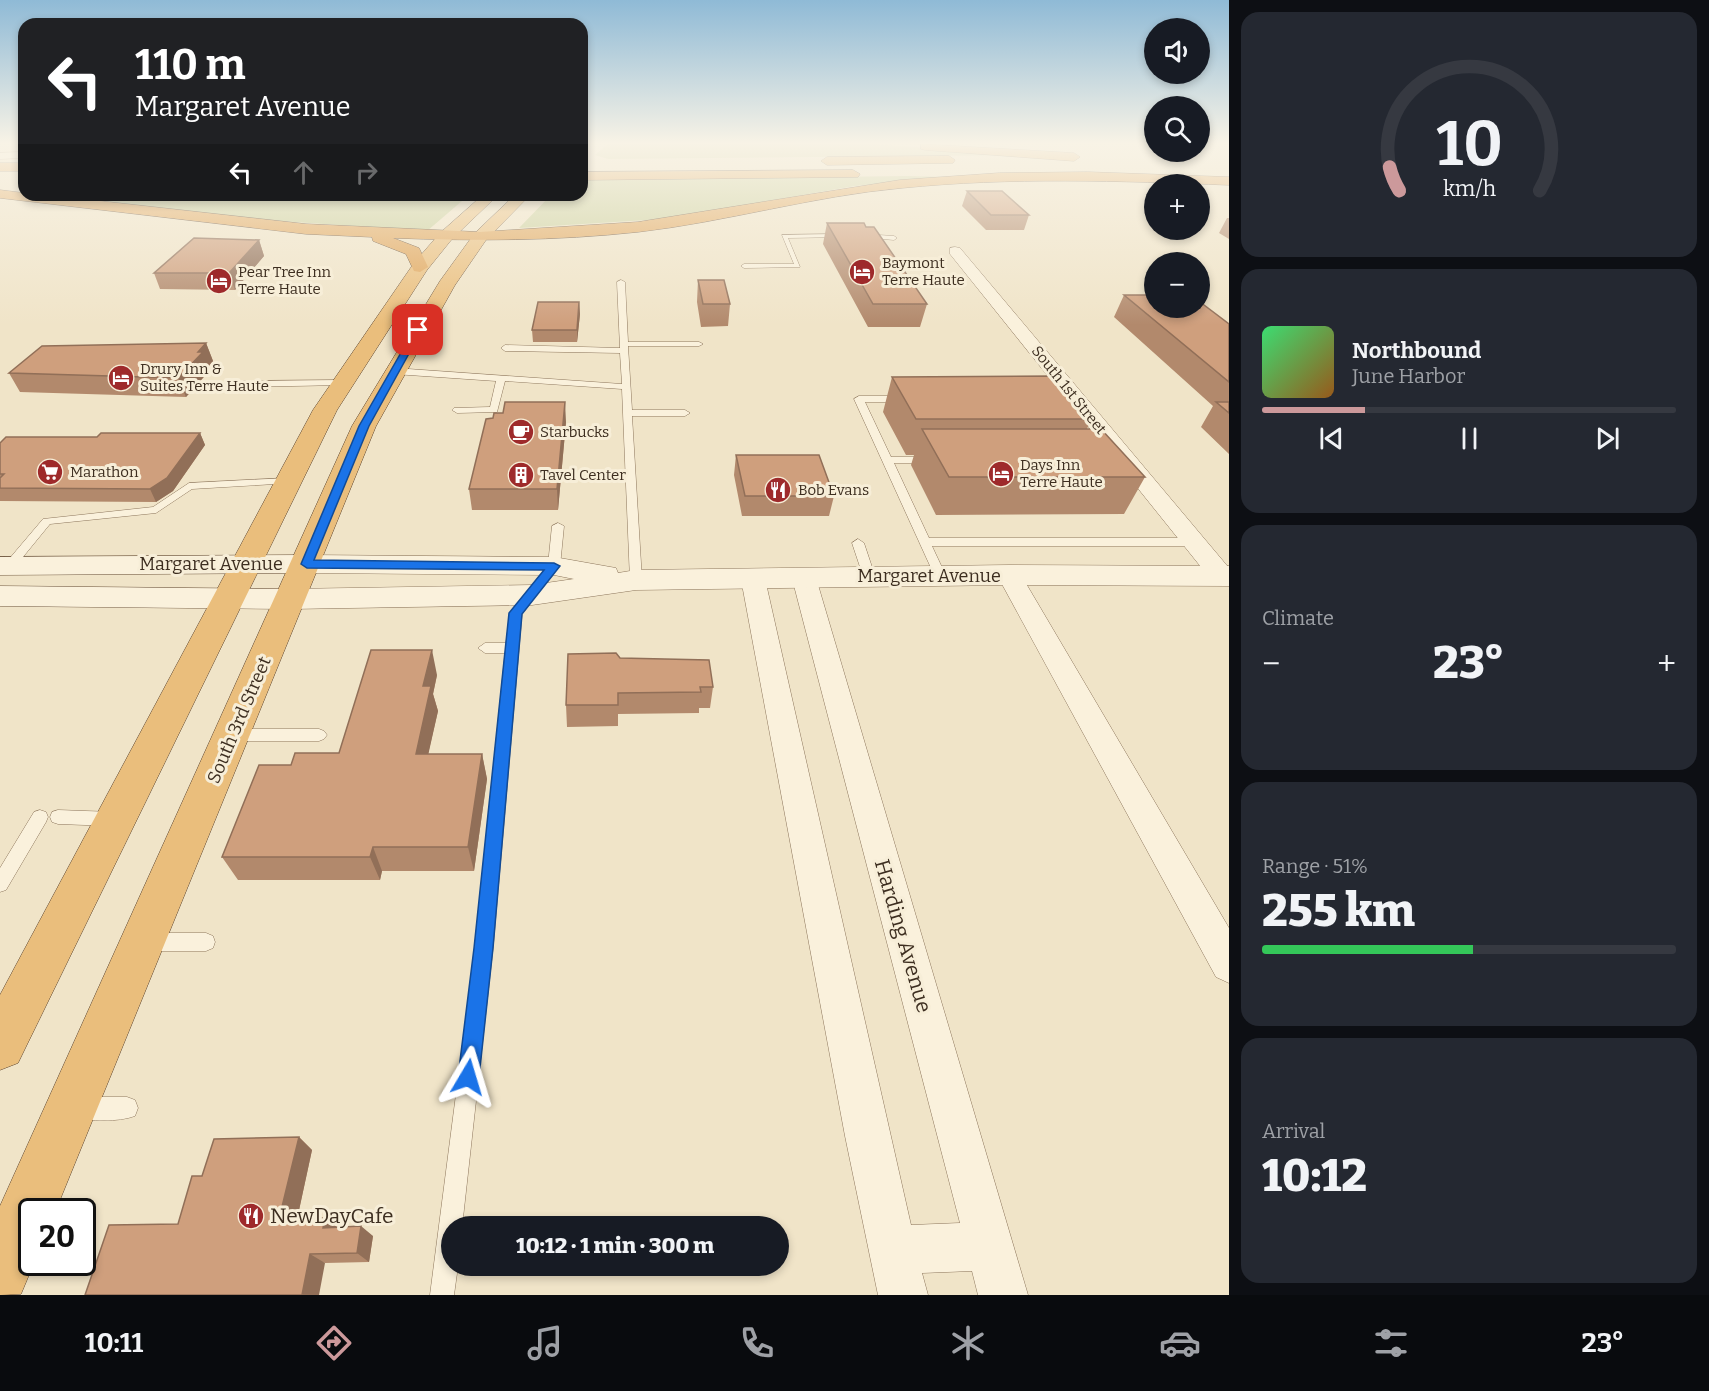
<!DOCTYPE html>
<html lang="en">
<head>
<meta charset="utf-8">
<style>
  :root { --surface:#171b24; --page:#242831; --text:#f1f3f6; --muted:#9ea1a6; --line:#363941; --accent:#cc999b }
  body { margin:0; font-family:Bitter,serif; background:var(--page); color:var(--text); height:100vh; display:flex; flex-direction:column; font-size:22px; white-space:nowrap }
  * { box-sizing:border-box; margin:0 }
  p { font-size:20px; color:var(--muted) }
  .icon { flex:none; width:33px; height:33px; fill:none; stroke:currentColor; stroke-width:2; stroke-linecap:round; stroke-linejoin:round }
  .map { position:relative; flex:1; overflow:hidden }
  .sheet { display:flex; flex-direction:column; gap:12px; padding:12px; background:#0d0f14; width:480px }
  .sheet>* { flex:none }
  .hud { position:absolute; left:18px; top:18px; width:570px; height:183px; border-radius:18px; box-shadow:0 3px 9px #0003; background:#202124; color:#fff; overflow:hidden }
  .fabs { position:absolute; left:1144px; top:18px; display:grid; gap:12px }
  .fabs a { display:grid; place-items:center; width:66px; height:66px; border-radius:50%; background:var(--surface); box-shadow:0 3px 9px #0003; font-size:30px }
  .speed { position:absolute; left:18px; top:1198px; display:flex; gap:12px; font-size:30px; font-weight:700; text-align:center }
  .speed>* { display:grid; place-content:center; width:78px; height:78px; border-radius:50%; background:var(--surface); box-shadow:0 3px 9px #0003; line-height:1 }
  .speed .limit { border:3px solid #111; border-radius:9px; background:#fff; color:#111 }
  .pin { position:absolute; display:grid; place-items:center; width:51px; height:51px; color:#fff; margin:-26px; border-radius:12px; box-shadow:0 3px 9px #0006 }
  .me { position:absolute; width:66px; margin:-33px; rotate:7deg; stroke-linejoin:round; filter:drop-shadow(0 0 4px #0008) }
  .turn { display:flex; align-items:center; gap:21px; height:126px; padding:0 18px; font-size:27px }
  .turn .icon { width:78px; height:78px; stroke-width:2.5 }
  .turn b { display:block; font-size:42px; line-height:51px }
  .lanes { display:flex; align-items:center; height:57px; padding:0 18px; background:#0003; justify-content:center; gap:30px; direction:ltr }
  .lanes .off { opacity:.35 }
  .big { font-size:45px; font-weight:800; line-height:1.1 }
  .sheet .widget { flex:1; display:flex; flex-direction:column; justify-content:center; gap:9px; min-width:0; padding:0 21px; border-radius:18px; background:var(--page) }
  .sheet .dial { align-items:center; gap:0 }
  .dial svg { height:156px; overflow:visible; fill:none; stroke:var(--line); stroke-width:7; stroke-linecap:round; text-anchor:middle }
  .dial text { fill:var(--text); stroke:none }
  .song { display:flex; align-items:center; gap:18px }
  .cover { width:72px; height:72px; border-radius:9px; background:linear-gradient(135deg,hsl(140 70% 55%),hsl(30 70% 35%)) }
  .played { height:6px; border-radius:3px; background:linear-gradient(90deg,var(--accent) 25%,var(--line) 25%) }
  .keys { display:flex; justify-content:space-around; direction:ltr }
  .heat { display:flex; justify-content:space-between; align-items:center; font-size:33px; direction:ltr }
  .charge { height:9px; border-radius:4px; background:linear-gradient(90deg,#34c759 51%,var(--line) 0) }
  .trip { position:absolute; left:441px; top:1216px; width:348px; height:60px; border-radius:30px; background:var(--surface); box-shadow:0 3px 9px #0003; font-weight:800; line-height:60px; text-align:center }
  .tabs { display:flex; height:96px; justify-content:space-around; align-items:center; background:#090b0e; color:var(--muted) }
  .tabs .icon { width:42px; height:42px }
  .tabs .on { color:var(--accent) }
  .tabs b { font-size:27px; color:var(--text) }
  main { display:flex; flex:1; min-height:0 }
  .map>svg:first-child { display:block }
</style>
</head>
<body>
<main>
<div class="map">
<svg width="1229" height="1295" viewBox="0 0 1229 1295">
  <rect width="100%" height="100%" fill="#f0e4c8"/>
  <path fill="#c9cf9b" d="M608 144H872L1025 155 608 159 595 155Z
    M907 176 949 177 855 186 663 219 519 228 551 195H582V180Z
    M39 195H469L427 231 250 219Z"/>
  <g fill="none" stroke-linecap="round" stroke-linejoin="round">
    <g stroke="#8d765c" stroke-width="1">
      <path id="service" d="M841 234 843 237 788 238 800 267 744 268 741 266 744 264H794L782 235Z
        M863 234 894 236 897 238 894 240 861 237Z
        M621 280 625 282 628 342H699L703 344 699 346H628L632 410H685L690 413 685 416H632L642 580 636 584 630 580 622 389 505 381 497 412 457 413 452 410 454 408 490 407 496 381 394 374 390 371 394 368 622 384 620 353 505 351 501 348 505 345 620 348 617 282Z
        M341 380 344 381V385L242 387 238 384 242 381Z
        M859 396H902L907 399 902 402H865L891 457H929L934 460 929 463H894L929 538H1194L1200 542 1194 546H932L946 576 940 580 936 579 854 399Z
        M288 478 293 481 292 483 192 489 156 513 50 524 14 568H6L4 565 43 519 153 507 189 483Z
        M558 523 564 526 560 566 522 614 493 948 462 1227H452V1266H458L454 1295H430L475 948 505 653H485L478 648 485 643H506L510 613 548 565 552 526Z
        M858 539 864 543 875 576 873 579 869 580 863 576 852 543Z
        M233 729H319L324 731 327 735 324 739 319 741H233L228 739 225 735 228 731Z
        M40 810 46 812 48 817 46 822 6 890 0 892V868L34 812Z
        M58 810 113 812 119 814 121 819 119 824 113 826 58 824 52 822 50 817 52 812Z
        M148 933H206L213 936 215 942 213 948 206 951H148L141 948 139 942 141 936Z
        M81 1097H127L135 1100 138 1108 135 1116C119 1122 89 1122 73 1116L70 1108 73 1100Z"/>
    </g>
    <g stroke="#8d765c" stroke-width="1">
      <path id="minor" d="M24 152V158L0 159V153Z
        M955 247 960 248 1229 568V582H1213L950 254V248Z
        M1009 567 1018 569 1021 575 1229 928V983L1216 977 997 575 1000 569Z
        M804 570 813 572 816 578 1028 1295H978L972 1271 922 1273 928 1295H878L845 1136 741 579 744 573 753 571 762 573 765 579 911 1225 960 1223 792 578 795 572Z"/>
    </g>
    <g stroke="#8d765c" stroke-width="1">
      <path id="tertiary" d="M307 555 554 557 616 568 618 573 636 570 1009 565 1229 566V586L1009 585 636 590 532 605 290 609 279 606 275 599 279 592 290 589 532 585 574 579 554 575 307 573 297 571 292 564 297 557Z"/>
    </g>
    <g stroke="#6f573f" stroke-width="1">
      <path id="secondary" d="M307 555 317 557 322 564 317 571 307 573 0 575V557Z
        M0 586 290 589 301 592 305 599 301 606 290 609 0 606Z"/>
    </g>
    <g stroke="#5b4430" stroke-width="1">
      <path id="trunk" d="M582 144H590L582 149Z
        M483 195H498L452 239 427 270 337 410 18 1063 0 1070V995L313 410 414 263 440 233Z
        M515 195H530L486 240 455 285 376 426 55 1212H32V1263H34L21 1294 0 1295V1206L352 426 440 281 474 234Z"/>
    </g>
    <g stroke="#5b4430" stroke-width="1">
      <path id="motorway" d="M921 144 1074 153 1080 157 1074 161 925 150 921 149Z
        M949 156 955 160 953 163 827 165 821 161 827 157Z
        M0 163H24V171H0Z
        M853 170 860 174 858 177 582 180V172Z
        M1088 172 1229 177V185C1120 181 1011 177 902 188 813 196 726 222 638 232 556 241 474 241 393 238L419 248 428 267 420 272 414 271 406 254 373 241 372 237 306 234 0 198V190L24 193V195H46L306 224 480 232 638 222 900 180 999 173Z"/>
    </g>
    <use href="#service" fill="#faf1dc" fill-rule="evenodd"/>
    <use href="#minor" fill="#faf1dc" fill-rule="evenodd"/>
    <use href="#tertiary" fill="#faf1dc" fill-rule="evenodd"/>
    <use href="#secondary" fill="#faf1dc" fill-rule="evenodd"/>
    <use href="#trunk" fill="#eabe7c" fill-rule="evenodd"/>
    <use href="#motorway" fill="#e0a458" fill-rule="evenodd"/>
  </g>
  <path fill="#b2896c" d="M967 191 1029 215 1024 230H986L962 206Z
    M1227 218H1229V239L1219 233Z
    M827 223 927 304 920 327H868L823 244Z
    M259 240 264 256 235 290 160 289 154 273Z
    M698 280 730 304 728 326 701 327 697 302Z
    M1124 295 1229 324V454L1201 427 1213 406 1114 317Z
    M579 302 580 314 577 342H533L532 330Z
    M206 343 213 361 208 367 210 370 186 397 20 392 9 373Z
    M892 377 1091 419 1087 429 1145 477 1124 514 936 515 911 465 914 455H906L883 412Z
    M566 422 558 510H472L469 489Z
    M200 433 205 445 173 491 156 502 0 501V443Z
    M736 455 834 496 829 516H742L734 475Z
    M620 658 713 687 710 708H699V713L618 714V726L567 727 566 705Z
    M437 675 433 694 438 711 428 754H482L487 779 474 871H382L380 880H238L222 857 291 765 339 753Z
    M299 1137 312 1150 297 1219 325 1218 337 1227 373 1236 369 1262 325 1263 178 1224 202 1176Z"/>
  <path fill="#916f58" d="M259 240 264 256 235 290 229 273Z
    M579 302 580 314 577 342V330Z
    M206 343 213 361 208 367 210 370 186 397 178 378Z
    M565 402 566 422 558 510 557 489Z
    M200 433 205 445 173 491 156 502 150 489Z
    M432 650 437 675 433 694 438 711 423 778 416 754 423 686Z
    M482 754 487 779 474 871 468 847Z
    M373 847 382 871 380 880 370 857Z
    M299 1137 312 1150 295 1229 279 1219Z
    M325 1218 338 1228H323Z
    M361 1226 373 1236 369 1262 357 1253Z
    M310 1254 325 1263 319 1295H302Z"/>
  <path fill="#cf9f7d" stroke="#916f58" stroke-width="1.5" d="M967 191H1002L1029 215H991Z
    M827 223H864L866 227H874L927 304H873Z
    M194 238 259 240 229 273H154Z
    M698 280H724L730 304H703Z
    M1124 295H1155V308H1200V302L1229 324V382Z
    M538 302H579L577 330H532Z
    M206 343 198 352H203L178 378 9 373 42 346Z
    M1053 376 1091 419H916L892 377Z
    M505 402H565L557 489H469L486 419 493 418 494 413H503Z
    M1216 402H1229V413Z
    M922 429H1101L1145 477H949Z
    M101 433H200L167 478 150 489 0 488V478L4 474H0V443L6 437H97Z
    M736 455H819L834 496H745Z
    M371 650H432L423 686H431L416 754H482L468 847H373L370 857H222L259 765H291L295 753H339Z
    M616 653 620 658 709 660 713 687H700L701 692 618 693V705H566L568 654Z
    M299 1137 279 1219 325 1218 323 1228 361 1226 357 1253 310 1254 302 1295H85L109 1225 178 1224 192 1176H202L214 1139Z"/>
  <linearGradient id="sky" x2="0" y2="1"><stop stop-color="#8fbad6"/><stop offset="0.44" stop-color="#f8f3e6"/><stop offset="1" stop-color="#f8f3e6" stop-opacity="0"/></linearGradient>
  <rect width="1229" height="325" fill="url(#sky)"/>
  <path fill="#1a73e8" stroke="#114b97" stroke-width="1.5" d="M418 327 422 330 369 426 314 560 554 563 560 566 522 614 493 948 479 1077 476 1084 468 1087 461 1084 458 1077 474 948 509 613 544 570 307 568 301 564 359 426 414 330Z"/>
  <defs>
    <g id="hotel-disc" transform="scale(1.35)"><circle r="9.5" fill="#9e2a2b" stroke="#f7eed8"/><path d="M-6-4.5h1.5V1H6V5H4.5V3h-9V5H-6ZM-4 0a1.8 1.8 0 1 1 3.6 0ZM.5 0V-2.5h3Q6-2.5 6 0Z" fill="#fff"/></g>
    <g id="cafe-disc" transform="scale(1.35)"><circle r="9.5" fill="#9e2a2b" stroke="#f7eed8"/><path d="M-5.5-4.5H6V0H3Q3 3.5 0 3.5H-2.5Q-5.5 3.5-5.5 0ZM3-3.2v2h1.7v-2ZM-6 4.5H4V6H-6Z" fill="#fff"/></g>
    <g id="supermarket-disc" transform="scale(1.35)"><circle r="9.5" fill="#9e2a2b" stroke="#f7eed8"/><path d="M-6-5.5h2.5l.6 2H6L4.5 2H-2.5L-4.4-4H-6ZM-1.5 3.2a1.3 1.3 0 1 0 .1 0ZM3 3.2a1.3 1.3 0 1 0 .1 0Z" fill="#fff"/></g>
    <g id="building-disc" transform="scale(1.35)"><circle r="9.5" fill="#9e2a2b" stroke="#f7eed8"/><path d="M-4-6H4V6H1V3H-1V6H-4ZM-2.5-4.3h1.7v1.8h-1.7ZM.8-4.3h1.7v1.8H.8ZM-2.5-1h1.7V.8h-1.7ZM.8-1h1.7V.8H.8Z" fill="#fff"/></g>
    <g id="restaurant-disc" transform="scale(1.35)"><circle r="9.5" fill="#9e2a2b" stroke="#f7eed8"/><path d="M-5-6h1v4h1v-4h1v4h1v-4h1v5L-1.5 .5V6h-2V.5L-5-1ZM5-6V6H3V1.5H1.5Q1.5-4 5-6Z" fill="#fff"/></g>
  </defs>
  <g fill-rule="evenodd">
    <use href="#hotel-disc" x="862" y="272"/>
    <use href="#hotel-disc" x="219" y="281"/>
    <use href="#hotel-disc" x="121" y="378"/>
    <use href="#cafe-disc" x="521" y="432"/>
    <use href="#supermarket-disc" x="50" y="472"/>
    <use href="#hotel-disc" x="1001" y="474"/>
    <use href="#building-disc" x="521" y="475"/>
    <use href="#restaurant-disc" x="778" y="490"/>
    <use href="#restaurant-disc" x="251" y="1216"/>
  </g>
  <g text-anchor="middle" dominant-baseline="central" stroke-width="6" stroke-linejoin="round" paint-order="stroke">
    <g font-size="15" fill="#3d2e20" stroke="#f7eed8" text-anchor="start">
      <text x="882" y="263">Baymont<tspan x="882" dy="17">Terre Haute</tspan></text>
      <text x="238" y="272">Pear Tree Inn<tspan x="238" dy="17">Terre Haute</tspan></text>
      <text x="140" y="369">Drury Inn &amp;<tspan x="140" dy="17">Suites Terre Haute</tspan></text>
      <text x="540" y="432">Starbucks</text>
      <text x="1020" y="465">Days Inn<tspan x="1020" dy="17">Terre Haute</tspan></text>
      <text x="70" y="472">Marathon</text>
      <text x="540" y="475">Tavel Center</text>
      <text x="798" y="490">Bob Evans</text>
    </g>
    <g font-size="15" fill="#3d2e20" stroke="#f7eed8">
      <text transform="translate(1069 390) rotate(51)">South 1st Street</text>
    </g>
    <g font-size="18" fill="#3d2e20" stroke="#f7eed8">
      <text x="211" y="564">Margaret Avenue</text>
      <text x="929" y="576">Margaret Avenue</text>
      <text transform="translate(239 720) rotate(-67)">South 3rd Street</text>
    </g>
    <g font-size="21" fill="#3d2e20" stroke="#f7eed8">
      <text transform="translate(903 936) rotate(74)">Harding Avenue</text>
    </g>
    <g font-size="21" fill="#3d2e20" stroke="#f7eed8" text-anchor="start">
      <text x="270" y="1216">NewDayCafe</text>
    </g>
  </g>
</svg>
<div class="fabs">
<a><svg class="icon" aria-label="sound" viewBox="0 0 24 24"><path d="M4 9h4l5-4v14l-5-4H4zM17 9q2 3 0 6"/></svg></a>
<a><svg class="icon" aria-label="search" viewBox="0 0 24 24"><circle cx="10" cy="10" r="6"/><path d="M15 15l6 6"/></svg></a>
<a>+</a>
<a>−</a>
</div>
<div class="speed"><div class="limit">20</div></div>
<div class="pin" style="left:418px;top:330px;background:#d93025"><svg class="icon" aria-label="arrive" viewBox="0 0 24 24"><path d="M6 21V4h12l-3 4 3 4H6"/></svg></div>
<svg class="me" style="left:468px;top:1077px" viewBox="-20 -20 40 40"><path d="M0-17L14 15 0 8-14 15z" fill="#1a73e8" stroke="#fff" stroke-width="4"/></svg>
<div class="trip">10:12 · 1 min · 300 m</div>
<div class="hud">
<div class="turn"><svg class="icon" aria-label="left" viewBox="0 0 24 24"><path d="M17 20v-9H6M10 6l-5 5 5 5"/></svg><div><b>110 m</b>Margaret Avenue</div></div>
<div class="lanes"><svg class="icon" aria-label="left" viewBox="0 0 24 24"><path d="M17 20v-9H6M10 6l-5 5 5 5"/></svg><svg class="icon off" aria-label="ahead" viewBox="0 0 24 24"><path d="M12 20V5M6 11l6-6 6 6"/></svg><svg class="icon off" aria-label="right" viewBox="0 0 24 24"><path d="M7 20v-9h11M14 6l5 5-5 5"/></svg></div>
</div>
</div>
<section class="sheet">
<div class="widget dial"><svg viewBox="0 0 100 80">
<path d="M14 69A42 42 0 1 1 86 69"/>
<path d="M14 69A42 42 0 0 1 9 57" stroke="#cc999b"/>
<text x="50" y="56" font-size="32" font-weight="700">10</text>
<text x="50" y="72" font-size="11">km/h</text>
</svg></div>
<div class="widget">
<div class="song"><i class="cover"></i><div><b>Northbound</b><p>June Harbor</p></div></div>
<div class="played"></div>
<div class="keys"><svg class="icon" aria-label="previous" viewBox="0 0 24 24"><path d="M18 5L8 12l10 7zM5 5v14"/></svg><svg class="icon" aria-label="pause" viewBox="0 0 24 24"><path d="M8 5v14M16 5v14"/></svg><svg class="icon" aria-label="next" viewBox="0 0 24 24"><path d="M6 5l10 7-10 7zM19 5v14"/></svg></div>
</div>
<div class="widget"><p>Climate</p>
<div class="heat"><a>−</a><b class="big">23°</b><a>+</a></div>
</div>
<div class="widget"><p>Range · 51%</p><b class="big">255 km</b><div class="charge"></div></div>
<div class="widget"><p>Arrival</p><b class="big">10:12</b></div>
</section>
</main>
<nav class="tabs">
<b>10:11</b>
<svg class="icon on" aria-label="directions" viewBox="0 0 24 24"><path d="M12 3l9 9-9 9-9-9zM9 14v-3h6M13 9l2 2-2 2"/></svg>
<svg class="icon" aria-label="music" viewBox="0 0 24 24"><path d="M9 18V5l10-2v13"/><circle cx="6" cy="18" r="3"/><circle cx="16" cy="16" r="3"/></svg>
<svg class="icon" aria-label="phone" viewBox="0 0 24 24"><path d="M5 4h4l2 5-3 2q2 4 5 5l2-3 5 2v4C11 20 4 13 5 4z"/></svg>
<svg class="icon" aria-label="climate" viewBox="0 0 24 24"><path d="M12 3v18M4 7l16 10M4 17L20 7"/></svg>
<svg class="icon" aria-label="car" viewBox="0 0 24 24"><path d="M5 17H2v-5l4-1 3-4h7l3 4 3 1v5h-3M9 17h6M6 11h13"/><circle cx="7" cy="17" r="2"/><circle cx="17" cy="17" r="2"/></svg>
<svg class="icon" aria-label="filters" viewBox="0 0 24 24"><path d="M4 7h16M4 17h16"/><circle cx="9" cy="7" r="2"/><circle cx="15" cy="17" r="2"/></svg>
<b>23°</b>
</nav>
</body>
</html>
